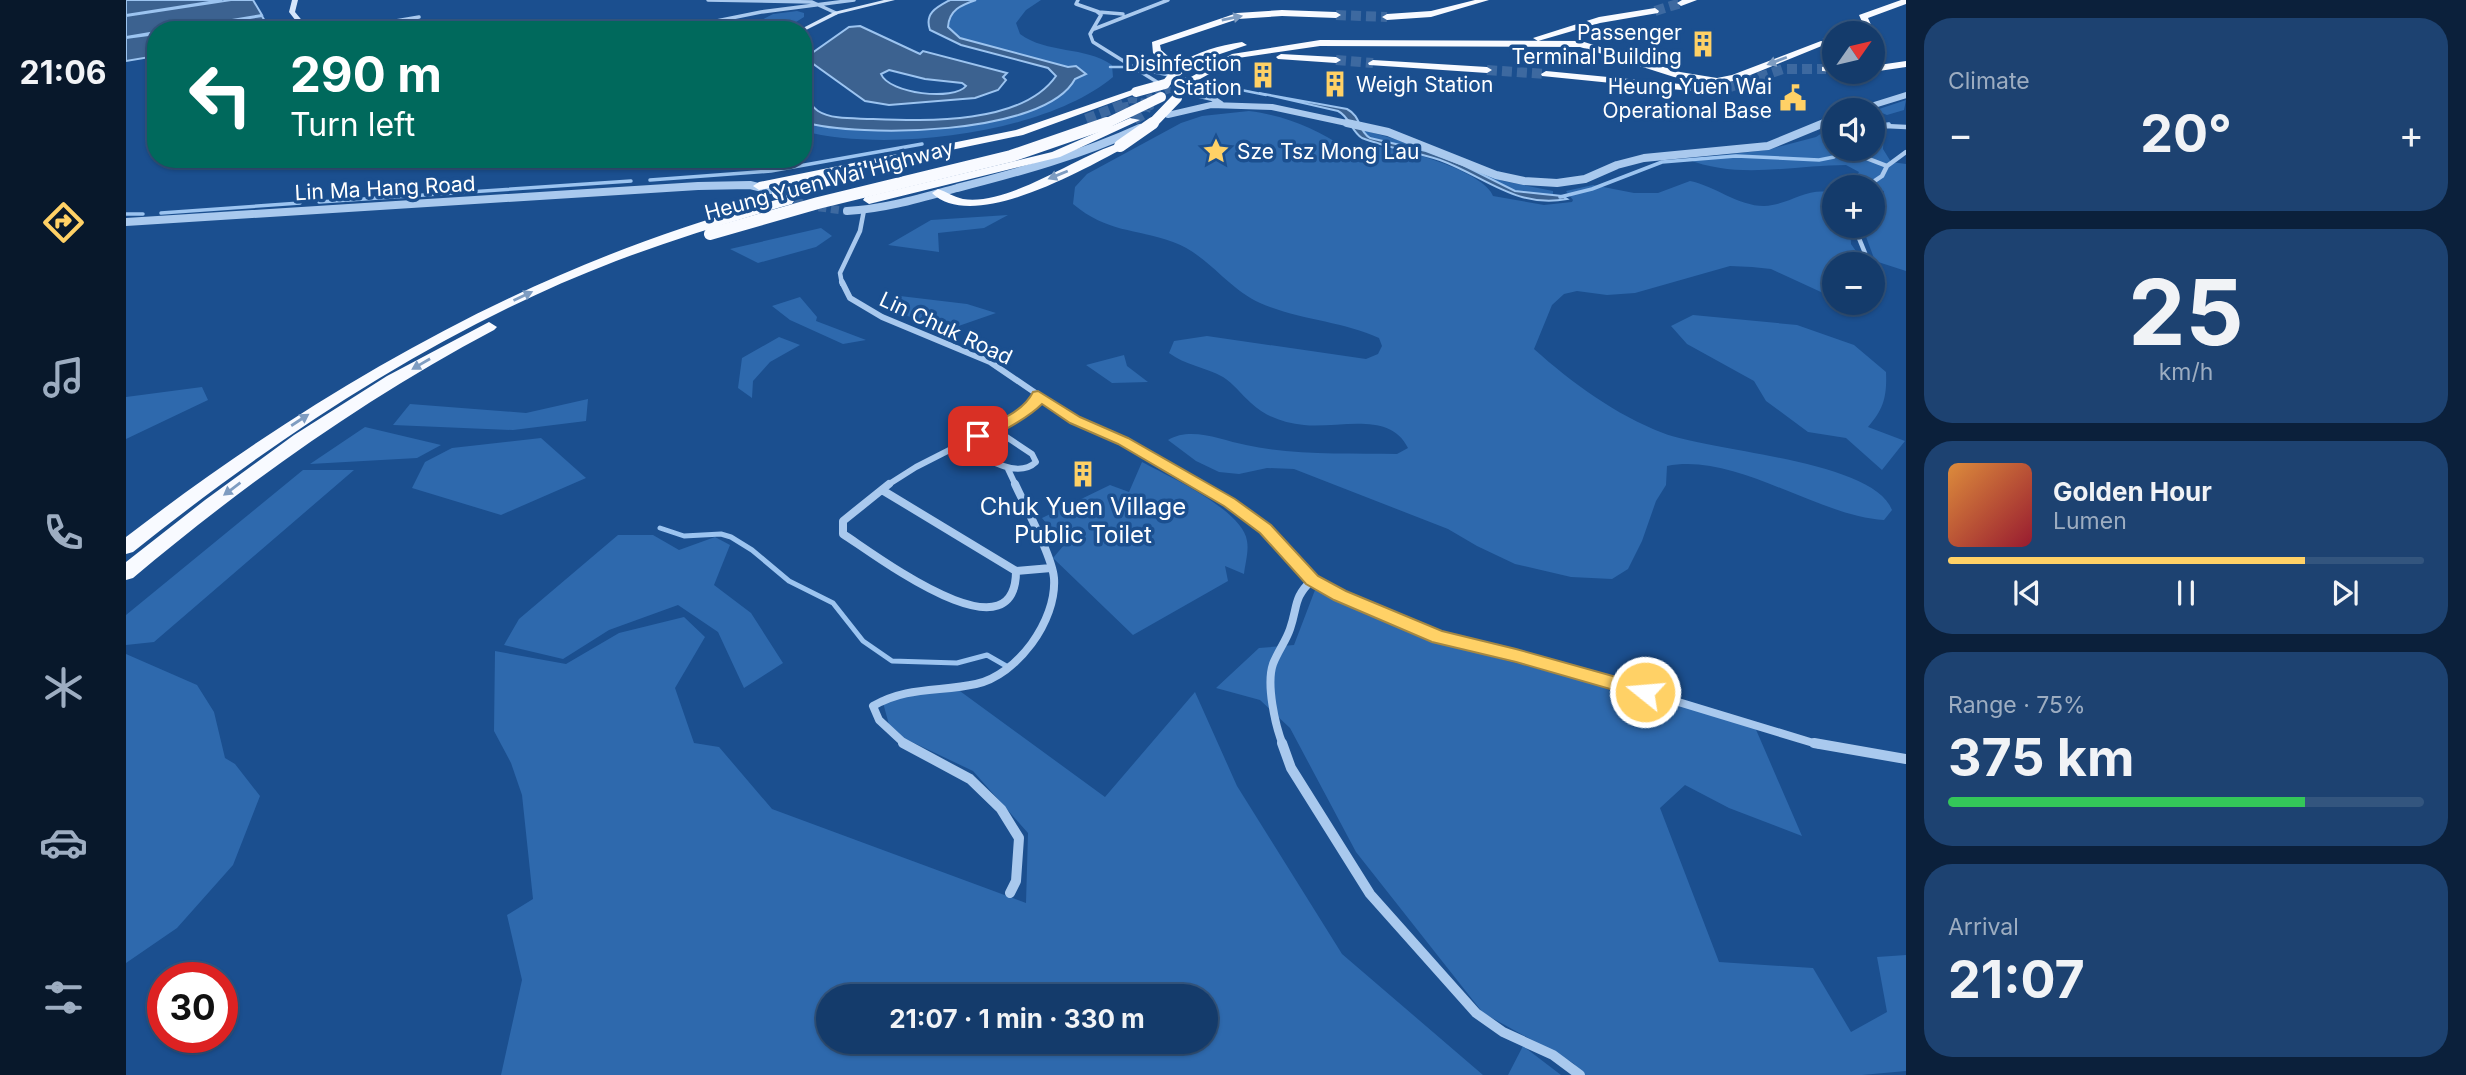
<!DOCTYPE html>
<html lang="en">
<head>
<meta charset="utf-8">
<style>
  :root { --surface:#143b6b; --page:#1d4271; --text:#f1f3f6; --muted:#9dadc1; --line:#33557e; --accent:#ffd166 }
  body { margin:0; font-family:Inter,sans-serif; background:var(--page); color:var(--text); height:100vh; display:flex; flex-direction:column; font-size:26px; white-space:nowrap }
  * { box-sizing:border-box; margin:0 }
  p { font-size:23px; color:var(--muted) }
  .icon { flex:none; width:38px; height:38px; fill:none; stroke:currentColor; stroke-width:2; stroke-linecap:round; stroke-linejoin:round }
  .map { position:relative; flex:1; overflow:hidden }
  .panel { display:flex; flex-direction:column; gap:18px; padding:18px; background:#0b203b; width:560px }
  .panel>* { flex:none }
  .top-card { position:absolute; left:21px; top:21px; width:665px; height:147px; border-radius:28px; box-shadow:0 2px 5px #0004,0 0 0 2px var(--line); background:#00695c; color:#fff; overflow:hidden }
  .needle { width:46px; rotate:56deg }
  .controls { position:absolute; left:1696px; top:21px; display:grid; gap:14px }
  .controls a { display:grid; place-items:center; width:63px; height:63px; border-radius:50%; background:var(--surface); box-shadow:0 2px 5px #0004,0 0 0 2px var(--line); font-size:35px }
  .speed { position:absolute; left:21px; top:962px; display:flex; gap:14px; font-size:35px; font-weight:700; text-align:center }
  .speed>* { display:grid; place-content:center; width:91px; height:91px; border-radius:50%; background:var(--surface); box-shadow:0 2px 5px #0004,0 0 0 2px var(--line); line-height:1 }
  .speed .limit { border:10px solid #d22; background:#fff; color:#111 }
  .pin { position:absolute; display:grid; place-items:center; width:60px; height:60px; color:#fff; margin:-30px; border-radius:14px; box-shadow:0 4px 10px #0006 }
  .me { position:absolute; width:77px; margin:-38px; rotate:287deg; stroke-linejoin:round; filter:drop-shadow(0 0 5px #0008) }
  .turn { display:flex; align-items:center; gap:24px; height:147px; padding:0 28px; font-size:32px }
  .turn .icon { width:91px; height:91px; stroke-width:2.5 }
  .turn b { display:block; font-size:49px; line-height:60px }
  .big { font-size:52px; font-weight:700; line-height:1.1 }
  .panel .widget { flex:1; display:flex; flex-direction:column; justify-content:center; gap:10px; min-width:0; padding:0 24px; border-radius:28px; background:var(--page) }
  .panel .dial { align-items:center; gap:0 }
  .dial b { font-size:91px; line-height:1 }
  .song { display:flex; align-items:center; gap:21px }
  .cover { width:84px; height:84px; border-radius:10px; background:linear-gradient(135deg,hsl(30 70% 55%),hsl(350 70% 35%)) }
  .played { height:7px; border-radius:4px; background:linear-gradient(90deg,var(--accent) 75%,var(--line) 75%) }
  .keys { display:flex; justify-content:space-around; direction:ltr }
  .heat { display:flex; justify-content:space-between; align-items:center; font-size:38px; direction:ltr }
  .charge { height:10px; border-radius:5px; background:linear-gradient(90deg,#34c759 75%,var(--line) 0) }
  .trip { position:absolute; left:690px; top:984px; width:402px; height:70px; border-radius:35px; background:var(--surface); box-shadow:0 2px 5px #0004,0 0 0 2px var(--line); font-weight:700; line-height:70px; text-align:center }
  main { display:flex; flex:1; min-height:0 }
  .tab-bar { display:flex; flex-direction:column; width:126px; justify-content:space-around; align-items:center; background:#08182b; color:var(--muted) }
  .tab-bar .icon { width:49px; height:49px }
  .tab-bar .active { color:var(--accent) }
  .tab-bar b { font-size:32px; color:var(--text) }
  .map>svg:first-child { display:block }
</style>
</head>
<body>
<main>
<nav class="tab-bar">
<b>21:06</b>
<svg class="icon active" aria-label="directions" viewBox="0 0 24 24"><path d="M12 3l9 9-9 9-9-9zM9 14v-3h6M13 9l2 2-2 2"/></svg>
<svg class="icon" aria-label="music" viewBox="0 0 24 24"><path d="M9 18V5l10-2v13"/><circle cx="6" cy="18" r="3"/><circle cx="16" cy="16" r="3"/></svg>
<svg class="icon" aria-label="phone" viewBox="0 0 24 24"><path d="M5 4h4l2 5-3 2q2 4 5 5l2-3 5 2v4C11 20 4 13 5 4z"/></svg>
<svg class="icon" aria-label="climate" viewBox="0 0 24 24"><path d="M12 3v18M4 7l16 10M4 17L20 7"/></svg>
<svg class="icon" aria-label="car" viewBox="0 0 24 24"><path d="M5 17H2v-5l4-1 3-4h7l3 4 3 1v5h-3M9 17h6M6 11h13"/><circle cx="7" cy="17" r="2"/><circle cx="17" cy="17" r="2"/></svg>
<svg class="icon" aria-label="filters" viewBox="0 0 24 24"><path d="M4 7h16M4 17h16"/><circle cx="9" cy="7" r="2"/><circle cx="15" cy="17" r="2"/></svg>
</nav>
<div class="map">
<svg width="1780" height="1075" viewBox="0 0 1780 1075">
  <rect width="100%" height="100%" fill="#1b4f8f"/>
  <path fill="#2e69ad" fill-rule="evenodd" d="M850 0H915L900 10 890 23 894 34C921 54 959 46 986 65L987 77C919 134 761 153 677 131V122L694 126 775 131 876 119 910 108 942 67 834 38 822 27C825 10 834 5 850 0Z
    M671 11 678 13V17L657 30H617L647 14Z
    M1780 100 1778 110 1761 115 1751 111 1759 121 1757 149 1765 162 1780 164V271L1749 261 1736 226H1746L1747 213 1757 200 1758 191 1726 184 1733 172 1720 165C1667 165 1612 180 1561 159L1641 150 1690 137 1708 125V149H1746L1747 111Z
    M1123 111C1161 116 1189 128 1221 149 1247 136 1358 169 1367 196L1418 205 1446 202 1447 200 1440 191 1467 185 1508 193H1532L1564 181C1589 186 1612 206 1638 206 1664 205 1681 186 1708 193V226H1724L1725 244 1739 264H1708V298L1645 269 1626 267 1604 266 1509 293 1481 295 1451 291 1438 294 1426 305 1408 349C1446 383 1490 415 1537 433 1586 452 1747 460 1766 510L1758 520C1691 516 1609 452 1541 466L1540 485 1530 501 1516 541 1502 569 1486 579 1445 577 1389 564 1351 546 1322 529 1168 469 1141 468 1113 474 1093 472 1070 461 1042 440C1065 426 1095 440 1120 445 1169 456 1221 453 1271 454L1282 448C1264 410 1211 429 1178 425 1158 423 1140 417 1125 403 1115 394 1108 384 1097 377 1079 367 1059 365 1043 353L1048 341 1081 336 1240 359 1252 354 1256 346 1253 338C1216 321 1172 320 1134 303 1101 288 1081 254 1047 242 1008 228 982 233 947 204L949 187 961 174 1055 123 1076 116Z
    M1237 130 1269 139 1377 181 1427 191V196L1389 191 1351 172 1288 148 1250 140 1241 136Z
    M882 215 858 228 812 233 813 252 762 245 805 220Z
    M695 228 706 236 690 247 632 263 604 249Z
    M774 296 841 304 870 313 821 330 762 309Z
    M674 297 691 317 690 321 740 340 717 344 664 320 646 306Z
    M1567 315 1671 325 1728 345 1760 372C1761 396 1758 409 1742 427L1779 441 1756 470 1720 438 1682 432 1640 401 1628 381 1561 344 1545 326Z
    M653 337 674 345 644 362 627 381 626 398 612 388 616 358Z
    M998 355 1001 366 1022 382 986 383 960 365Z
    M76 387 82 400 0 439V397Z
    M462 399 460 421 387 430 267 425 284 404 400 413Z
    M239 427 315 445 291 458 184 464Z
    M415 438 460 478 375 515 286 488 299 462 326 448Z
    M1016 462C1042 476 1117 510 1121 541 1123 551 1119 564 1118 574L1099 566 1102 581 1007 635 927 558 938 545 916 518 984 485 1003 492Z
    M177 470H228L28 642 0 645V615Z
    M492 535H527L553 550 589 537 604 545 588 585 625 613 657 663 618 688 592 632 552 605 483 630 437 659 378 645 393 619Z
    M1189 590 1297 639 1628 725 1676 836 1603 808 1559 785 1534 808 1593 962 1687 968 1725 1032 1761 1012 1751 957 1780 955V1071L1736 1075H1458L1447 1063 1426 1051 1357 1013 1230 852 1164 728 1134 700 1090 688 1133 648 1168 645Z
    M558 617 579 637 549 688 568 743 593 747 646 809 900 903 902 833 847 771 765 732 756 699 827 686 979 797 1069 692 1111 786 1216 954 1357 1075H375L396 980 381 915 407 899 396 795 385 763 368 731 369 651 440 664 493 633ZM726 982 780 996H1080V1041H702V996H762L746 992Z
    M0 654 71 685 88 712 99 758 109 764 134 796 107 865 51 928 0 963Z
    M1397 1046 1435 1075H1382Z"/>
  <path fill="#3c6290" stroke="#9cc4f0" stroke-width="2" fill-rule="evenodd" d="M0 0H96L0 15Z
    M105 0H127L136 15 46 30H30V32L0 37V16Z
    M824 0H850C835 5 823 10 822 27L834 38 942 67 950 66 960 74 949 79C919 136 732 138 677 122V95C682 100 687 108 692 111 706 120 730 118 746 119 799 121 896 125 930 76L922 68 835 45 804 30C798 13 811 7 824 0Z
    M136 16 144 30H53Z
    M734 26 794 54 797 51 881 73 877 77 880 80 872 90 849 98 763 105 739 101 679 58 723 27ZM763 70 799 79 836 83 840 86C828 101 763 94 755 74Z
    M30 34V56L0 61V38Z
    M1133 93 1221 109C1236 117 1231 130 1244 138L1300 151 1337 165 1389 191 1436 196 1441 199C1391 209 1358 176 1314 160 1289 152 1262 148 1236 138 1225 131 1224 117 1212 111Z"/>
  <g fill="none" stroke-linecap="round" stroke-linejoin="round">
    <path stroke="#9cc4f0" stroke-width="2.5" d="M984 67H1001L1140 95
      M1754 125 1763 124"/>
    <path stroke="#9cc4f0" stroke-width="3.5" d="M1746 126 1763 124
      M524 180 645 171 796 144
      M1434 197 1466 189 1536 162 1610 156 1693 160 1708 157 1718 149
      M193 202 505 181
      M35 213 174 203
      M0 214H17"/>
    <path stroke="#9cc4f0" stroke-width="5" d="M534 528 558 536 595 534 605 537 626 550 663 581 707 603 737 641 766 661 831 663 861 655 882 667"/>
    <path stroke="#3d69a0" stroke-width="6" stroke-dasharray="6 3.5" stroke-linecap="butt" d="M1021 98 1044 90 1056 91
      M1005 100 1022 102 1025 107 1012 110 1000 107 999 102Z"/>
    <path stroke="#3d69a0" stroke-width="8" stroke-dasharray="8 4.5" stroke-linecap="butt" d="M646 190 682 206 721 211"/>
    <path stroke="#3d69a0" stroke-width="10" stroke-dasharray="10 5" stroke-linecap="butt" d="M1529 11 1555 3
      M1210 15 1261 17
      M1698 43 1708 40
      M1210 60 1247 63
      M1361 70 1420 74
      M1604 87 1657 69H1700
      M960 119 998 104
      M1008 120 1018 114 1020 109"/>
    <path stroke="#a9c9ee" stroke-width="3.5" d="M582 0 686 2 710 13
      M952 0 950 4 973 12 997 14
      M970 11 975 15 964 34 967 42 1031 82
      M272 24 327 30
      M968 29 1042 0
      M217 30 293 17
      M546 30 635 12 728 0"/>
    <path stroke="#a9c9ee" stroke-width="4.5" d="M1746 131 1759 126 1780 127
      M1733 149 1735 156 1761 166 1756 176 1744 184V187
      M1761 166 1780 152
      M1746 192 1751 196 1746 207
      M1728 226 1739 253
      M716 284 714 273 734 231 738 210"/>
    <path stroke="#a9c9ee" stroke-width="6" d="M716 282 724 298 756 317 864 362 949 420 997 441 1076 486
      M836 444C854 455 890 481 910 462L906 454 867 428
      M881 467 890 486
      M760 486 790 467 898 412 910 402 912 395"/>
    <path stroke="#a9c9ee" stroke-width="8" d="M1073 484 1103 502 1140 529 1173 567 1197 587 1312 637 1457 673 1694 745
      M756 490 890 571C890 663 747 553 717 534V521L763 484
      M890 571 925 568
      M780 745 753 720 747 706C781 686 814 692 850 684 891 675 931 621 928 578 926 556 899 506 889 484
      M1157 745C1149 725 1140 684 1147 664 1152 651 1160 641 1164 629 1172 606 1167 598 1186 580"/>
    <path stroke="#a9c9ee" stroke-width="10" d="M777 743 844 779 875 809 893 838 890 881 884 893
      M1156 743 1165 768 1244 894 1350 1013 1377 1032 1427 1055 1454 1075
      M1688 743 1780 759"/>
    <path stroke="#a9c9ee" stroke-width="6" d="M1056 91 1086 98 1095 104
      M1732 110 1780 95
      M1042 115 1085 105 1146 107 1230 125
      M1693 125 1708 119"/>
    <path stroke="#a9c9ee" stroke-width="8" d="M1221 123 1262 132 1370 175 1398 181 1431 183 1459 179 1491 165 1518 158 1642 146 1698 123
      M721 211C759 209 795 198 831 188 894 172 955 155 1014 128
      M0 222 572 186 624 185 645 190"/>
    <path fill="#d6e6fa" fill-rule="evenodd" d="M166 0H172L169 12 184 30H177L163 12Z
      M758 0H769L712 14 678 31 673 30 708 12Z"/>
    <path fill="#f8faff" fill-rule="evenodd" d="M1349 0H1363L1305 17 1261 20 1256 17 1261 14 1305 11Z
      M1571 0 1555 6 1551 3 1556 0Z
      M1775 0H1780V4L1742 18 1746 27 1731 33H1719L1737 24 1733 15Z
      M1529 8 1533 11 1532 13 1474 23 1412 41 1407 38 1473 17Z
      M1156 10 1210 12 1215 15 1210 18 1156 16 1112 19 1034 45 1035 50 1052 65C1071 51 1093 46 1116 42L1121 45 1067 63 1043 86 1034 84 1046 70 1027 53 1026 42 1111 13Z
      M1194 40 1455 41 1554 72 1591 78 1606 75 1695 41 1703 43 1612 80 1591 84 1548 77 1454 47 1194 46 1112 58 1056 89 1047 87 1106 54Z
      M1155 54 1210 57 1215 60 1210 63 1152 59 1150 57Z
      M1247 60 1361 67 1366 70 1361 73 1243 65 1242 63Z
      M1780 61V67L1746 72H1745L1746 66Z
      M1700 66 1708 67V72H1712L1696 71V67Z
      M1420 71 1575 86 1580 89 1575 92 1416 76 1415 74Z
      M1006 90 1015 92 897 135 633 190 627 186 633 182 890 130Z
      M1004 118 1014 120 934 157 743 204 737 200 739 197 926 152Z
      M994 143 1000 146 998 148C956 170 847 233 806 193L812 189C821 192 828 197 837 199 884 206 950 156 994 143Z
      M662 197 668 201 666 204C607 221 548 239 490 261 313 329 155 434 7 552L0 554V537C199 384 417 259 662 197Z
      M363 322 371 327 368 330C238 399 120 483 7 578L0 580V562L79 500 168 435 261 376Z"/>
    <path stroke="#f8faff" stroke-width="10" d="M1010 92 1039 84
      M977 125 1035 97
      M1025 125 1051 98"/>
    <path stroke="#f8faff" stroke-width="12" d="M994 146 1027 123
      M652 193 717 176
      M584 234 692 203 885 156 981 123"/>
  </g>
  <defs><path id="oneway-solid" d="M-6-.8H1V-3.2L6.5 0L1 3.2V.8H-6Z" transform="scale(1.75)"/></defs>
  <g fill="#7e9cc1">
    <use href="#oneway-solid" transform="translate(1106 18) rotate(-12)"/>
    <use href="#oneway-solid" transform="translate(1651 61) rotate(159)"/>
    <use href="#oneway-solid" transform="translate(932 175) rotate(158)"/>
    <use href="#oneway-solid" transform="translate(397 296) rotate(-25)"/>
    <use href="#oneway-solid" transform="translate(295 364) rotate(150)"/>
    <use href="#oneway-solid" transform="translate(174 420) rotate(-33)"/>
    <use href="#oneway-solid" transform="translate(106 489) rotate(143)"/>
  </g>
  <path fill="#ffd166" stroke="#a68842" stroke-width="2" d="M912 391 954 417 1002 438 1109 499 1145 525 1192 576 1220 591 1316 631 1390 649 1519 685 1525 687 1528 692 1525 697 1519 699 1390 662 1306 642 1208 600 1180 584 1134 533 1098 506 992 444 944 423 916 404C904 416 862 443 846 440V433C868 422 896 414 907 392Z"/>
  <defs>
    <g id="building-bare" transform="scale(2.1)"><path d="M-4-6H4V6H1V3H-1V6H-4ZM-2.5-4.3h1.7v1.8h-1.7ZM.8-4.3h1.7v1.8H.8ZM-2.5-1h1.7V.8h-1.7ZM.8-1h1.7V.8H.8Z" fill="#ffd166" stroke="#1b4f8f" stroke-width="2.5" paint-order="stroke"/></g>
    <g id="civic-bare" transform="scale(2.1)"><path d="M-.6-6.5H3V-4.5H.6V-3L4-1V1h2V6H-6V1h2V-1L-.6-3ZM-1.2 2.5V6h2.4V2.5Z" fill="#ffd166" stroke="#1b4f8f" stroke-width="2.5" paint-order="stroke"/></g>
    <g id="sight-bare" transform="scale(2.1)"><path d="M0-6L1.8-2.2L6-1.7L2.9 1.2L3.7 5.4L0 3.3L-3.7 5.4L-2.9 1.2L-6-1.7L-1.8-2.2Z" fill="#ffd166" stroke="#1b4f8f" stroke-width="2.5" paint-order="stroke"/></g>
  </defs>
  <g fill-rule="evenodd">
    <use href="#building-bare" x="1577" y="44"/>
    <use href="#building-bare" x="1137" y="75"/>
    <use href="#building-bare" x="1209" y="84"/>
    <use href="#civic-bare" x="1667" y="98"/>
    <use href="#sight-bare" x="1090" y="151"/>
    <use href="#building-bare" x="957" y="474"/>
  </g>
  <g text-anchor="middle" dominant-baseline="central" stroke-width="7" stroke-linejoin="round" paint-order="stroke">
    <g font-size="21" fill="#fff" stroke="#1b4f8f" text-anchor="end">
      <text x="1556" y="32">Passenger<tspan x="1556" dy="24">Terminal Building</tspan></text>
      <text x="1116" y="63">Disinfection<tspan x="1116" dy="24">Station</tspan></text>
      <text x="1230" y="84" text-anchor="start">Weigh Station</text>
      <text x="1646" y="86">Heung Yuen Wai<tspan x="1646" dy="24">Operational Base</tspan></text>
      <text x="1111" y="151" text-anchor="start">Sze Tsz Mong Lau</text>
    </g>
    <g font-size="21" fill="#fff" stroke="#1b4f8f">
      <text transform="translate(703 180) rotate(-15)">Heung Yuen Wai Highway</text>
      <text transform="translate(259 188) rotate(-3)">Lin Ma Hang Road</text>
      <text transform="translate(820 328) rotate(25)">Lin Chuk Road</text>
    </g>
    <g font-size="24" fill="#fff" stroke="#1b4f8f">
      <text x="957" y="506">Chuk Yuen Village<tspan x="957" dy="28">Public Toilet</tspan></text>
    </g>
  </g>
</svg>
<div class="controls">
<a><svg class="needle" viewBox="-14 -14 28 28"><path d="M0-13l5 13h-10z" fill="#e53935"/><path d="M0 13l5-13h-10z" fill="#9dadc1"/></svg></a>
<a><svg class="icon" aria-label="sound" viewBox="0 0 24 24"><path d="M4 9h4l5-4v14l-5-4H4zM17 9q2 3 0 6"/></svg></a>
<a>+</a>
<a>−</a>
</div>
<div class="speed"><div class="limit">30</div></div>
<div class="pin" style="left:852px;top:436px;background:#d93025"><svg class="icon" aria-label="arrive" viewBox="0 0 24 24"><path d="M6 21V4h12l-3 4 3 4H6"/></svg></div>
<svg class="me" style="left:1519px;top:692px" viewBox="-20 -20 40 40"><circle r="17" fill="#ffd166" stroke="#fff" stroke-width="3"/><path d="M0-11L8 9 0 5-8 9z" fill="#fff"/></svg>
<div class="trip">21:07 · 1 min · 330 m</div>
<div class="top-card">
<div class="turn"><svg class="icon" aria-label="left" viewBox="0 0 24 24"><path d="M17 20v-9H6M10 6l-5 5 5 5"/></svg><div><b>290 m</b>Turn left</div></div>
</div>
</div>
<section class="panel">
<div class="widget"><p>Climate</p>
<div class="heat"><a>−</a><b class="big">20°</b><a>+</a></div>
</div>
<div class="widget dial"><b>25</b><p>km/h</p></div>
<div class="widget">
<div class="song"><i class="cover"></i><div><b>Golden Hour</b><p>Lumen</p></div></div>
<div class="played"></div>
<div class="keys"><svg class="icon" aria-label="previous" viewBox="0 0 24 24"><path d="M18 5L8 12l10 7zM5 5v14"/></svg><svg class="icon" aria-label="pause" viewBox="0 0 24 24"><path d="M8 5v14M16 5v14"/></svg><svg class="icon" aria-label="next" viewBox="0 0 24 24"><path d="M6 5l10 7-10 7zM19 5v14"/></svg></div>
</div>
<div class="widget"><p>Range · 75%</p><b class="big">375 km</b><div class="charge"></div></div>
<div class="widget"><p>Arrival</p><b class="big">21:07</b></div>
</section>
</main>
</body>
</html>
